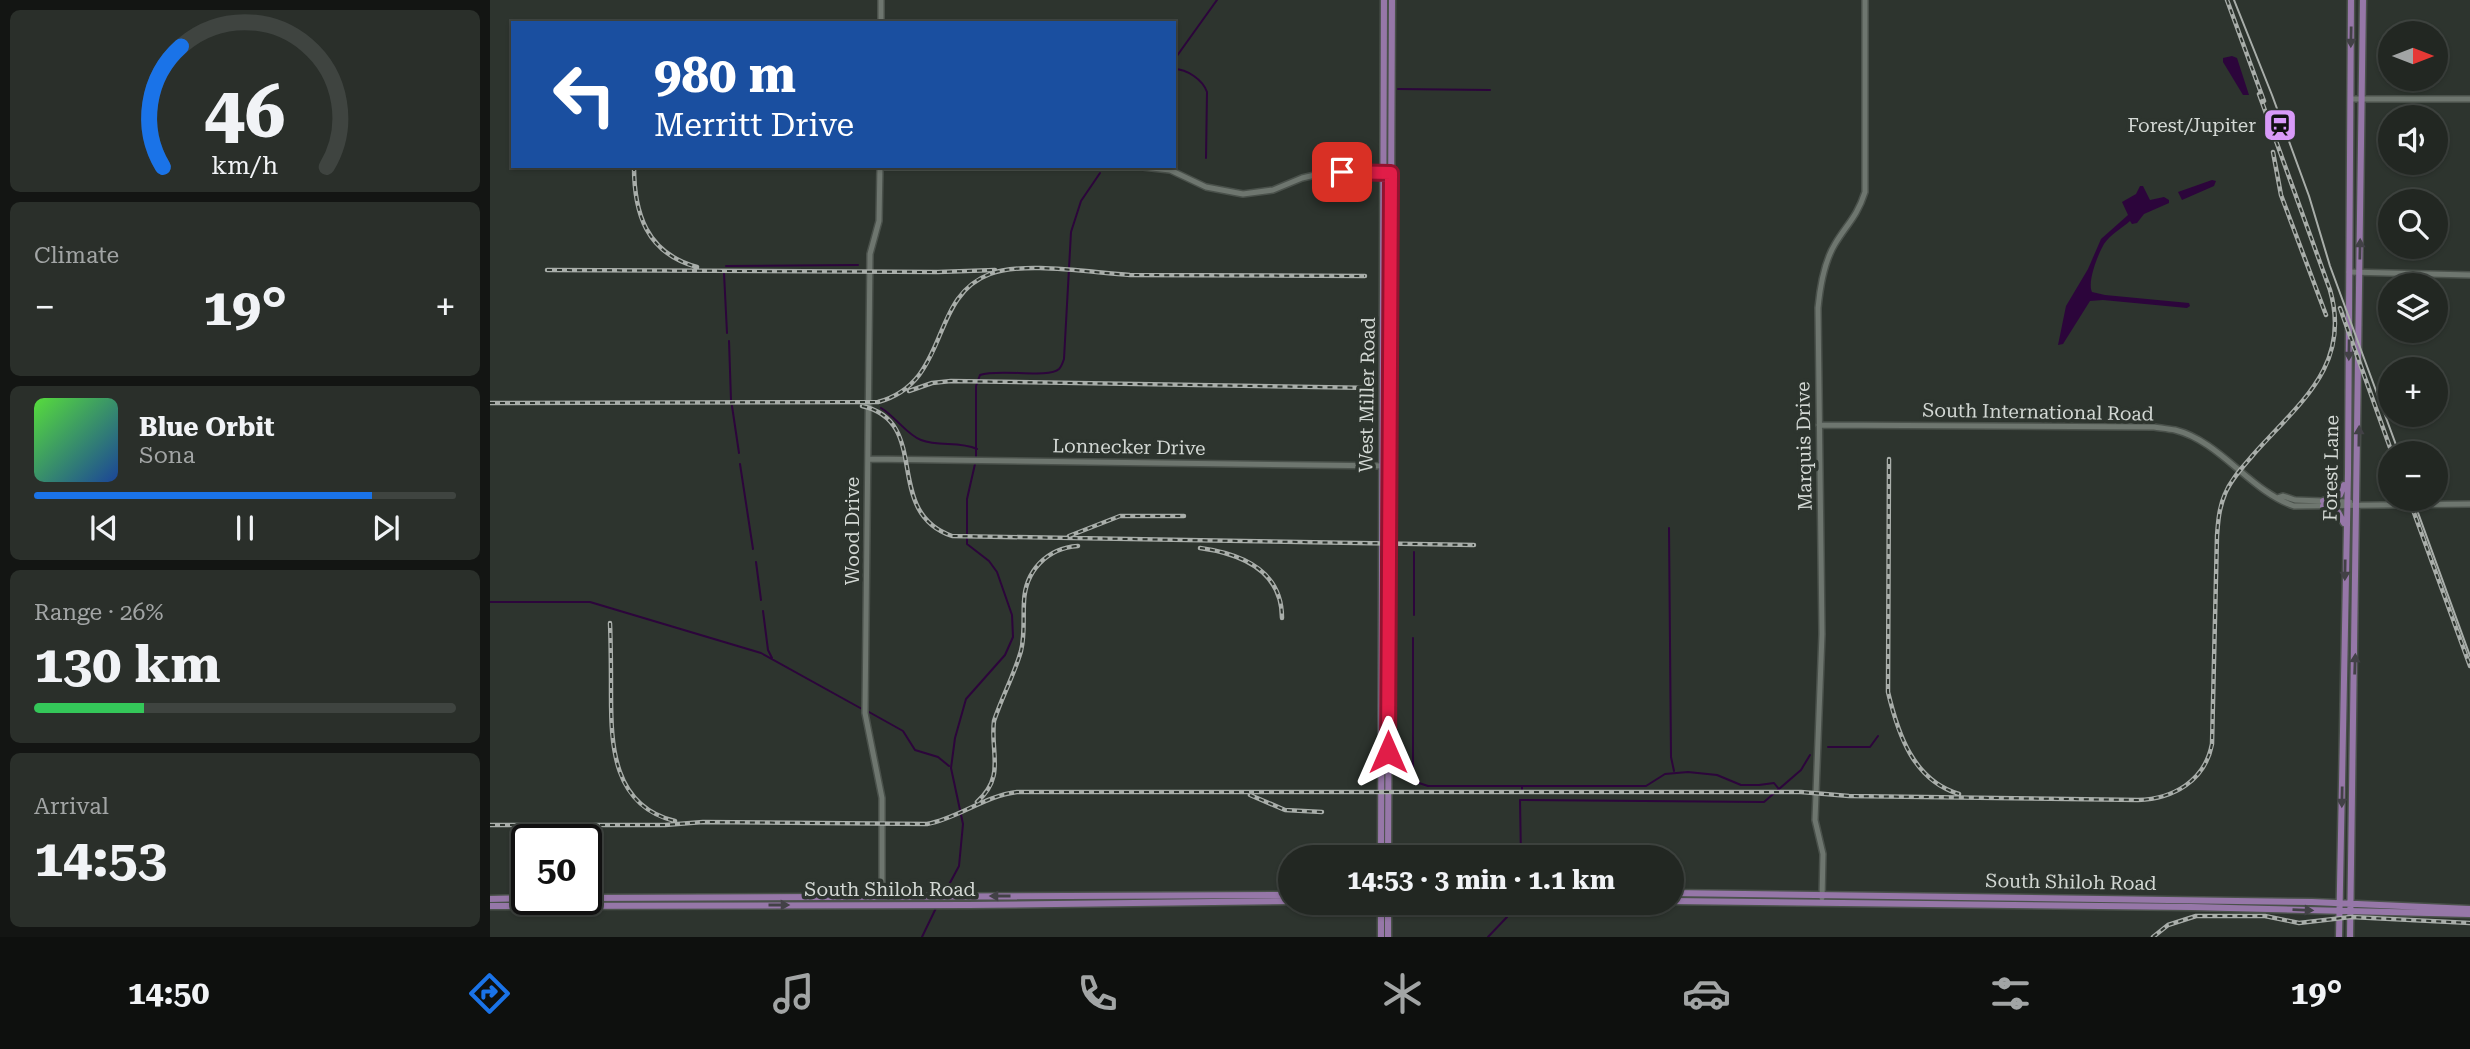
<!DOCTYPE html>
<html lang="en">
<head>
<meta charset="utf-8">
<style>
  :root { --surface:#222722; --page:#2a2f2a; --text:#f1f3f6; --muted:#a2a5a5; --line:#3f4440; --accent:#1a73e8 }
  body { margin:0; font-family:"Roboto Serif",serif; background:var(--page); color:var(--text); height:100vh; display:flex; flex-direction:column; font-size:26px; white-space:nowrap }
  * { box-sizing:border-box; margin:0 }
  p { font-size:23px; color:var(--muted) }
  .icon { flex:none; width:38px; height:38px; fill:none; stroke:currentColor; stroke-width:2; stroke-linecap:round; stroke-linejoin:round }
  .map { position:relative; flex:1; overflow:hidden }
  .drawer { display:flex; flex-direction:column; gap:10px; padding:10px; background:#131513; width:490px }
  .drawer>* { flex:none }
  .guide { position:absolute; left:21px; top:21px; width:665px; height:147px; border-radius:0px; box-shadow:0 2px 5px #0004,0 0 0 2px var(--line); background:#1a4fa0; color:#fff; overflow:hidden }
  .needle { width:46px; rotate:90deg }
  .tools { position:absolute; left:1888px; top:21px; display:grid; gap:14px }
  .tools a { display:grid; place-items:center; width:70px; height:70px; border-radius:50%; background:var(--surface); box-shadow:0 2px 5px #0004,0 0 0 2px var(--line); font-size:35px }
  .speed { position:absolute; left:21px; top:824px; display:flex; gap:14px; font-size:35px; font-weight:700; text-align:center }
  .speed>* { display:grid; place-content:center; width:91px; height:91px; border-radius:50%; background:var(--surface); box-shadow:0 2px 5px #0004,0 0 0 2px var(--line); line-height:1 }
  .speed .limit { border:4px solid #111; border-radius:10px; background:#fff; color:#111 }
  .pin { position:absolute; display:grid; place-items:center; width:60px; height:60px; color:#fff; margin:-30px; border-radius:14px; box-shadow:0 4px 10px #0006 }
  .me { position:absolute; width:77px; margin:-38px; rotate:0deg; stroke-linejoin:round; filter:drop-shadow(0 0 5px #0008) }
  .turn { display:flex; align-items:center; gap:24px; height:147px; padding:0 28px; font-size:32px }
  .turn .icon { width:91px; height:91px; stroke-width:2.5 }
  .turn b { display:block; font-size:49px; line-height:60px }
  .big { font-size:52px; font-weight:700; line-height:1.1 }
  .drawer .tile { flex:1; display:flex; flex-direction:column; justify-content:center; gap:10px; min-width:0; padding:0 24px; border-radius:10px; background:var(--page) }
  .drawer .dial { align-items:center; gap:0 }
  .dial svg { height:182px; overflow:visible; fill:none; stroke:var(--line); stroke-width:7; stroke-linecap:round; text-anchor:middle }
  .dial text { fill:var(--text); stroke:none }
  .song { display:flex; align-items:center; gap:21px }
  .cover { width:84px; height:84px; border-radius:10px; background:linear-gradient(135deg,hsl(110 70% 55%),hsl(220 70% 35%)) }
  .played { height:7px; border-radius:4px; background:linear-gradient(90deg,var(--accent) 80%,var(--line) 80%) }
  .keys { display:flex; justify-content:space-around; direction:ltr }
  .heat { display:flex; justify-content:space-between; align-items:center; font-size:38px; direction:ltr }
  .charge { height:10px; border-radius:5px; background:linear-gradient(90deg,#34c759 26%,var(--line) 0) }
  .trip { position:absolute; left:788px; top:845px; width:406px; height:70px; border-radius:35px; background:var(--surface); box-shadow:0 2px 5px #0004,0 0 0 2px var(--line); font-weight:700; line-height:70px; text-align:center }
  .menu { display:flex; height:112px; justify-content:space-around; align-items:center; background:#0e100e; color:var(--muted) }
  .menu .icon { width:49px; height:49px }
  .menu .active { color:var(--accent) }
  .menu b { font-size:32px; color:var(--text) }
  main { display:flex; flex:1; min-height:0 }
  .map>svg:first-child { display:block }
</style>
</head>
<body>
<main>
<section class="drawer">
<div class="tile dial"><svg viewBox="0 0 100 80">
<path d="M14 69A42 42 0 1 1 86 69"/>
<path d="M14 69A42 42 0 0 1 22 16" stroke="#1a73e8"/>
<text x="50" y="56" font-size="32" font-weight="700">46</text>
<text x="50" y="72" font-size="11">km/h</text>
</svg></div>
<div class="tile"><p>Climate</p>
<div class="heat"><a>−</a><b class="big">19°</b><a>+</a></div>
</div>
<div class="tile">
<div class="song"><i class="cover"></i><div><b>Blue Orbit</b><p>Sona</p></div></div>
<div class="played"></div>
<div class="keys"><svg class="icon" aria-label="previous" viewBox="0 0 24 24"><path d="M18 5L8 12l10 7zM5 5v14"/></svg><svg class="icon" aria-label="pause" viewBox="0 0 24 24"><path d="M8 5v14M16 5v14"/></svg><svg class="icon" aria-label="next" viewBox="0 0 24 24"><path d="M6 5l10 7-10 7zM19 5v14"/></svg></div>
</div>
<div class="tile"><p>Range · 26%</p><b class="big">130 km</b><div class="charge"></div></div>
<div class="tile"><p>Arrival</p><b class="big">14:53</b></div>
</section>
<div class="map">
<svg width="1980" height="937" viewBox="0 0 1980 937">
  <rect width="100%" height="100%" fill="#2d342e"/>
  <path fill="#2c053b" d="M1742 56 1747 58 1759 95H1753L1733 62V58Z
    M1722 180 1726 181 1724 186 1692 200 1688 192Z
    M1650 186H1653L1660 200 1674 197 1679 200V203L1654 214 1647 223 1642 224 1640 221C1632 228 1620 235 1614 244 1608 254 1597 282 1602 292L1615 295 1699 303 1700 306 1697 308 1613 300 1600 301 1573 344 1568 345 1576 306 1598 269 1611 239 1638 215 1632 202 1646 194Z"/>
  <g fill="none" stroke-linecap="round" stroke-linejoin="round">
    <path stroke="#2c053b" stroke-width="2" d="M684 60 727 0
      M684 69C697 69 713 80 717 92L716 158
      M908 89 1000 90
      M236 266 368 265
      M234 273 237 333
      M239 341 241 400
      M242 406 249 453
      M391 408C405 416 417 435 431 440 449 447 469 441 487 449
      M486 459V386L490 375C509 368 558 379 569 369 571 367 573 362 574 359L581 232 591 201 610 173
      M250 464 263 549
      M1179 528 1181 757 1184 771
      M266 562 271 600
      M0 602H100L271 653 372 709
      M273 611 278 650 282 658
      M924 615V552
      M379 712 413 731 425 750 448 757 459 766
      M1338 747H1380L1388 736
      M923 774V638
      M923 781 938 786H1032V789
      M1032 786H1156L1175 774 1198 772 1227 775 1251 785H1269L1284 783 1288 788
      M1031 858 1030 800 1274 802 1311 770 1320 755
      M454 894 469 866 473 824 461 768 465 738 476 699 515 655 523 637 522 615 507 572 499 561 477 544V499L485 464
      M432 937 446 908
      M998 937 1017 917 1024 903"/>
    <g stroke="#4a514b" stroke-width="8">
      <path id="minor" d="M391 23V0
        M1861 99H1980
        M390 166 389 221 380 254 375 713 392 798V896
        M390 167H653L680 170 716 187 753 194 783 190 812 178 838 172H896
        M1859 272 1980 275
        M1329 425 1664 427C1671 428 1679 429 1685 430 1730 441 1760 491 1804 506L1980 504
        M379 459 900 466
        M1787 498 1793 496 1805 500 1860 502
        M1332 898 1333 854 1325 820 1332 634 1328 308C1330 287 1334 262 1345 244 1357 224 1367 217 1375 192V0"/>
    </g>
    <g stroke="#4a514b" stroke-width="9">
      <path id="major" d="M1833 501 1850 495 1854 485
        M1833 506 1848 512 1854 523
        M891 858 894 0
        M898 858 902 0
        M1181 893 1822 902 1980 909
        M96 898 800 895
        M0 899 37 898
        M1181 901 1701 907 1980 914
        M0 906 478 905 800 901
        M891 937V903
        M898 937V903
        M1849 937 1858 473 1861 0
        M1860 937 1873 0"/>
    </g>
    <use href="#minor" stroke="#6e766f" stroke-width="5"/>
    <use href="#major" stroke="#9677a8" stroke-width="6"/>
    <path stroke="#a9aeaa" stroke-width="2" d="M1744 0 1782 95 1819 196 1840 266 1909 453
      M1923 499 1980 656"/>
    <g stroke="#a9aeaa" stroke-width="4.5">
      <path id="rail" d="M1737 0 1774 101
        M1783 152 1791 195 1836 315
        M144 166C144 213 156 253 207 267
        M57 270 448 272 505 270
        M1850 308 1902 453
        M419 391 442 383 461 381 883 388
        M0 403 388 402C461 382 438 297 500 274 534 261 603 273 640 275L875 276
        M372 406C443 422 391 511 462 536L984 545
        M1399 459 1398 692C1408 734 1423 780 1469 794
        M1919 499 1980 666
        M579 536 630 516H694
        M710 548C753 554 792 571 792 618
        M120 623C121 647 121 670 121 694 121 746 123 806 185 821
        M760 795 795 810 832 812
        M487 802C516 776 500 753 504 721 512 697 524 675 531 651 535 635 533 618 534 602 535 571 557 548 588 546
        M0 825H175L213 822 437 824C469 818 494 796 527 792H1311L1359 796 1648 800C1683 799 1715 781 1722 744L1727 536C1728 522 1729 508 1735 494 1741 479 1753 467 1763 455 1808 404 1862 366 1840 290L1769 94
        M1663 937 1678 925 1706 916H1775L1809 923 1861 917 1980 923"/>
    </g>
    <use href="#rail" stroke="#2d342e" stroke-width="2" stroke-dasharray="5" stroke-linecap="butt"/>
  </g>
  <defs><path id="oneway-solid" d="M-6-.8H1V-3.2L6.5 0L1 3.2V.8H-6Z" transform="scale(1.75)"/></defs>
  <g fill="#424146">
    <use href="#oneway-solid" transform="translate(1861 37) rotate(91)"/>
    <use href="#oneway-solid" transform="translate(1870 249) rotate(-89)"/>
    <use href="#oneway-solid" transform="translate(1859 350) rotate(91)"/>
    <use href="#oneway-solid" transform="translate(1869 436) rotate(-89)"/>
    <use href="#oneway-solid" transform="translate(1855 570) rotate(91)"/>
    <use href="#oneway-solid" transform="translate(1865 664) rotate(-88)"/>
    <use href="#oneway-solid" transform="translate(1852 797) rotate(91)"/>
    <use href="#oneway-solid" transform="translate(510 896) rotate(180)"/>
    <use href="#oneway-solid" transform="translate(289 905)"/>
    <use href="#oneway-solid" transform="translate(1813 910) rotate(2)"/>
  </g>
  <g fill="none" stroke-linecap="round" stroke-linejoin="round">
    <g stroke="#92132f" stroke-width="18">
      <path id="route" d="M852 172 901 173 898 752"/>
    </g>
    <use href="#route" stroke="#e11d48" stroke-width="12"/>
  </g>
  <defs>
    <g id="station-square" transform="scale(1.75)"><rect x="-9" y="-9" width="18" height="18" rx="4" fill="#d89af8" stroke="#2d342e"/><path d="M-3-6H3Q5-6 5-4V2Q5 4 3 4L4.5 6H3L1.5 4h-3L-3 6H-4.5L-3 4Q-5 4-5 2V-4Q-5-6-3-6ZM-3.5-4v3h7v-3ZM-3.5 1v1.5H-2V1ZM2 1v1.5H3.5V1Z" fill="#111"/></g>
  </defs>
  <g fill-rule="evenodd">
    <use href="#station-square" x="1790" y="125"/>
  </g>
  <g text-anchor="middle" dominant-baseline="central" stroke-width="7" stroke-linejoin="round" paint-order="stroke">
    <g font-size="19" fill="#d3d8d4" stroke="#2d342e" text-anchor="end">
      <text x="1766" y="125">Forest/Jupiter</text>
    </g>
    <g font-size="19" fill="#d3d8d4" stroke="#2d342e">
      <text transform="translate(877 395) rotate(-89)">West Miller Road</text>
      <text transform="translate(1548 412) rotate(1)">South International Road</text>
      <text transform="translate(1314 446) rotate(-91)">Marquis Drive</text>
      <text transform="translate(639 447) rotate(1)">Lonnecker Drive</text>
      <text transform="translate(1841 468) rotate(-89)">Forest Lane</text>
      <text transform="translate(362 531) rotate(-90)">Wood Drive</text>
      <text transform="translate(1581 882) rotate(1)">South Shiloh Road</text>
      <text x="400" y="889">South Shiloh Road</text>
    </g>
  </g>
</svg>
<div class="tools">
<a><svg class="needle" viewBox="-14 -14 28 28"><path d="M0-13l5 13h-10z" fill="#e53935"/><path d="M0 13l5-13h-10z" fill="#a2a5a5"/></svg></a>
<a><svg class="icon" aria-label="sound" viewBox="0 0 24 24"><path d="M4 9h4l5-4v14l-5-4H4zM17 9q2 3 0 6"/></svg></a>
<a><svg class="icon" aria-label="search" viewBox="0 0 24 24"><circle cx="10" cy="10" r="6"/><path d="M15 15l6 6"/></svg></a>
<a><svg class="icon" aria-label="layers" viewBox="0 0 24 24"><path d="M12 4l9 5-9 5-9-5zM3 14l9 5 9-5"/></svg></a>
<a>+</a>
<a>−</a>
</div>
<div class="speed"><div class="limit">50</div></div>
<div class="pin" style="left:852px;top:172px;background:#d93025"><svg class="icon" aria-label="arrive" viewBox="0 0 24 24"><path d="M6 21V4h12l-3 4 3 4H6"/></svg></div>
<svg class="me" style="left:898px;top:752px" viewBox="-20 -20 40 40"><path d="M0-17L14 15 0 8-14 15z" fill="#e11d48" stroke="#fff" stroke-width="4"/></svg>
<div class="trip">14:53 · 3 min · 1.1 km</div>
<div class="guide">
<div class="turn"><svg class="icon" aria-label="left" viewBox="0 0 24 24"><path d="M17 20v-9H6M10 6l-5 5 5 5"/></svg><div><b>980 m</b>Merritt Drive</div></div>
</div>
</div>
</main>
<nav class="menu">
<b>14:50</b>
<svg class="icon active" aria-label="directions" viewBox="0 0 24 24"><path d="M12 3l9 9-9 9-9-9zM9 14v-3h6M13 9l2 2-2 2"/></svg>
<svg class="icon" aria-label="music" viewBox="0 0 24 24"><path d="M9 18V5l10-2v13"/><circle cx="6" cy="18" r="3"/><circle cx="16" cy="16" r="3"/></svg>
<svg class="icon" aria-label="phone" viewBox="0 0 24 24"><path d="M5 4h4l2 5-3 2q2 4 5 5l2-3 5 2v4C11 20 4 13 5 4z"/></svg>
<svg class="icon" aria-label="climate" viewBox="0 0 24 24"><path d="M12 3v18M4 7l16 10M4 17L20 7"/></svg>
<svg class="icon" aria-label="car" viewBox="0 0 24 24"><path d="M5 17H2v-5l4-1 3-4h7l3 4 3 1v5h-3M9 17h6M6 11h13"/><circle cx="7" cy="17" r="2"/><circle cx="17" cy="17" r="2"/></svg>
<svg class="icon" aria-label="filters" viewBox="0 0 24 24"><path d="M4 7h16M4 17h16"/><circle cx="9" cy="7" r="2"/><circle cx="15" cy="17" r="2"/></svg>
<b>19°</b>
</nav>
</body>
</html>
